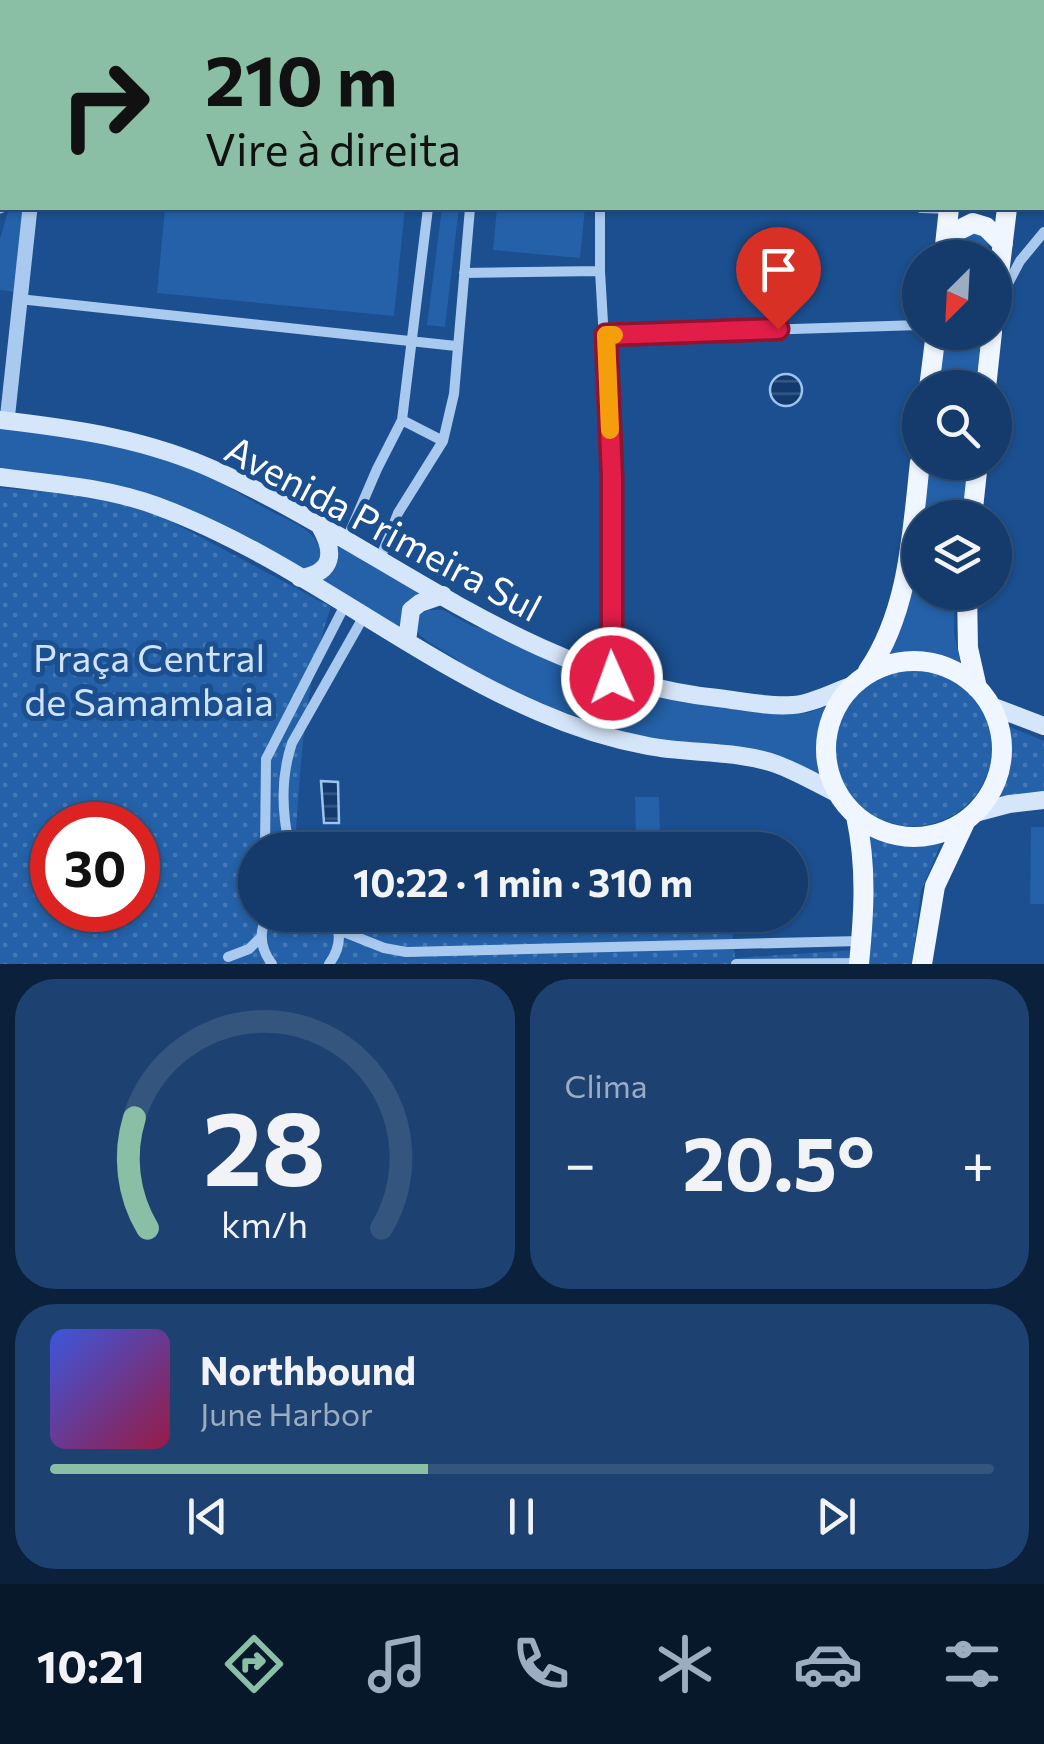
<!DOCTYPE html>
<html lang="pt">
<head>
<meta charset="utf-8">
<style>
  :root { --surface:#143b6b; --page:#1d4271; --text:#f1f3f6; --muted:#9dadc1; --line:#33557e; --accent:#8abfa5 }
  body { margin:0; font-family:Commissioner,sans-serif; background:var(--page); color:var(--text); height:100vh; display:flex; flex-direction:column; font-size:38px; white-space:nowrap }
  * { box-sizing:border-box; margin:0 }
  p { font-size:32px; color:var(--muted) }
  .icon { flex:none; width:55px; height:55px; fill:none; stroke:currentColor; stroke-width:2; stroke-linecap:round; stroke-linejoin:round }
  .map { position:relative; height:964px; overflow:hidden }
  .sheet { display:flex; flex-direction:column; gap:15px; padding:15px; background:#0b203b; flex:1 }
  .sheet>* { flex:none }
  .top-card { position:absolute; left:0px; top:0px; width:1045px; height:210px; box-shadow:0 2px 8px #0004,0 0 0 2px var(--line); background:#8abfa5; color:#111; overflow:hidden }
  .needle { width:65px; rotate:204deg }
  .tools { position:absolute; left:902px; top:240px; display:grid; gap:20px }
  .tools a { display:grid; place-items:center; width:110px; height:110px; border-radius:50%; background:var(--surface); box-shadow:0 2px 8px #0004,0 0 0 2px var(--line); font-size:50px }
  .speed { position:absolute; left:30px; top:802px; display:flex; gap:20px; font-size:50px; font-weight:700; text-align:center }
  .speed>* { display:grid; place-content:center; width:130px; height:130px; border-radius:50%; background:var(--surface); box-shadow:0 2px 8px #0004,0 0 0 2px var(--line); line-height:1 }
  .speed .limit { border:15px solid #d22; background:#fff; color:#111 }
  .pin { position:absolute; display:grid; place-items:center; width:85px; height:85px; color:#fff; margin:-102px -42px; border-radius:50% 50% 50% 0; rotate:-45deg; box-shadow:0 0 10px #0007 }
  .pin .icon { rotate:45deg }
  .me { position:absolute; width:110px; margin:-55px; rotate:358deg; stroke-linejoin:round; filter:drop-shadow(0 0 8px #0008) }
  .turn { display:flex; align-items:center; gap:35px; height:210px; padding:0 40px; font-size:45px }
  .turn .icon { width:130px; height:130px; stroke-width:2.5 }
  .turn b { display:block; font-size:70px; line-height:85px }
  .big { font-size:75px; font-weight:700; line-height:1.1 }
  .sheet .card { flex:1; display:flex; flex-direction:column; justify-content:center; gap:15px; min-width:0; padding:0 35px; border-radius:40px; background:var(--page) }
  .sheet .dial { align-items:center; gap:0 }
  .dial svg { height:260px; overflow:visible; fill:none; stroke:var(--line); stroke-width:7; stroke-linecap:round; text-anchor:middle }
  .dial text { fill:var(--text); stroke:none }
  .song { display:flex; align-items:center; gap:30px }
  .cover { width:120px; height:120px; border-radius:15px; background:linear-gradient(135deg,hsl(230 70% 55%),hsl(340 70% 35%)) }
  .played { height:10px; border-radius:5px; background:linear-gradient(90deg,var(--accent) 40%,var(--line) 40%) }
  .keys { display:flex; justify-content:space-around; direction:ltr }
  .heat { display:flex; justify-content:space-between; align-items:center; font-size:55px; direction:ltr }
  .sheet .tiles { flex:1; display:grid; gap:15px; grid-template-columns:1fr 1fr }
  .card:last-child { grid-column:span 2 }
  .trip { position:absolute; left:238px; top:832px; width:570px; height:100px; border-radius:50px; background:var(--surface); box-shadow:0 2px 8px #0004,0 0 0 2px var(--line); font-weight:700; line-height:100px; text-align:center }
  .menu { display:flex; height:160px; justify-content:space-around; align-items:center; background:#08182b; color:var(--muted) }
  .menu .icon { width:70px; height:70px }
  .menu .active { color:var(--accent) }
  .menu b { font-size:45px; color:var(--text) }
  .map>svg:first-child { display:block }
</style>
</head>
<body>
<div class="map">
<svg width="1044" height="964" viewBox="0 0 1044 964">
  <defs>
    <pattern id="park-dots" width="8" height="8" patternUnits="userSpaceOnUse" patternTransform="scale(2.5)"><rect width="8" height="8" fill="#2461a8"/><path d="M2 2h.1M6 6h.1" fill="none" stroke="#4579b5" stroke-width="1.8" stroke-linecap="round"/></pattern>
    <pattern id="water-rules" width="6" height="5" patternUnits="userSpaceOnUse" patternTransform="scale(2.5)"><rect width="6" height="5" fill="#123a6d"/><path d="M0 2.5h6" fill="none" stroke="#365883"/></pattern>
  </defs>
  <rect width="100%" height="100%" fill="#1b4f8f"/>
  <path fill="#2461a8" d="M66 0H425L66 2Z
    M9 208H26L15 292 0 290V239Z
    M165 208H405L394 316 157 293Z
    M442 208H459L445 327 427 325Z
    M497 208H585L580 258 493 250Z
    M964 231 987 234 989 257 954 258 956 241Z
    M938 333H984L978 387 932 388Z
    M0 428C54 434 107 440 159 455 197 467 234 491 269 510 296 525 324 531 322 566L312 575 214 528 0 475Z
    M923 463H969L962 517 920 518V592L955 593 954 632 961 666C936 652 913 653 886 659 916 602 915 527 923 463Z
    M336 541 426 592 402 633 312 582Z
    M429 610H443L474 627 491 630 560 665 567 676 607 693 612 709 592 721C559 711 496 691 468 671 464 667 461 662 457 659 445 650 386 626 429 610Z
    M616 688 786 714 807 713 831 705 821 734 823 777 602 730Z
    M635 797H659L660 834H636Z
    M1031 827H1044V904H1030Z"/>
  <path fill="url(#park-dots)" fill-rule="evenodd" d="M0 488 83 495 148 509 331 607C306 677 301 756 296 830L310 850H255V915H378L406 933 732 929 735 958 856 950 854 964H0ZM52 825H138V910H52Z
    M834 747a79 79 0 1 1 158 0a79 79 0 1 1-158 0Z
    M1005 725 1044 741V796L995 798 1006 763Z
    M866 834C894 846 912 848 942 841L921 891 912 964H863Z"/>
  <path fill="url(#water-rules)" stroke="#9cc4f0" stroke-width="2.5" d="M770 390a16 16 0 1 1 32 0a16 16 0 1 1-32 0Z
    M321 781 338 782 339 823H324Z"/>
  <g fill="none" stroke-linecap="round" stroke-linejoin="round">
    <path stroke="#a9c9ee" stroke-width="10" d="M675 0 700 2
      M450 2 451 0
      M493 2V0
      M722 2V0
      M0 6H2
      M0 139H2
      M1042 148H1044
      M600 208V271L612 477 611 677
      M921 208 949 209
      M464 273 600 271
      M1002 295 1020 261 1044 232
      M19 299 456 346
      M605 335 920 325
      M402 420 443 441
      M346 541 377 469 402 420 428 208
      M380 559 398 513 443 441 454 394 470 208
      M265 850 266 759 345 605
      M290 850C282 813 280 779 292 743L364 616
      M268 915C258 932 260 948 272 964
      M339 930 384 948 406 952 860 941
      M228 957 249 949 261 937
      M329 964C341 948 342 932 333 915
      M736 964 859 963"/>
    <path stroke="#a9c9ee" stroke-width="15" d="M26 2V0
      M56 2V0
      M0 206 2 193
      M7 421 30 208"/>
    <path stroke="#d6e6fa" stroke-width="18" d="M0 420C77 429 148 439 219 472 386 549 530 679 718 698 743 701 768 707 793 705 812 704 833 692 851 686
      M0 477C53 484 106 487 157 506 293 556 406 655 539 712 573 727 611 739 648 746 689 754 736 750 776 764 798 772 818 784 838 794
      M300 578C334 573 335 552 320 526
      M407 641 411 610 420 603 443 595
      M991 706 1044 726
      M583 728C613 725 619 705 611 678
      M975 813 1009 804 1044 800"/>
    <path stroke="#f0f6ff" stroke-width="20" d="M973 2V0
      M1031 2V0
      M945 244 955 232 973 223 986 227 1003 244
      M945 245 949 208
      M995 307 1007 208
      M929 388 936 332
      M986 388 992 332
      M972 518 978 462
      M967 592 968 648 977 688
      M826 749a88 88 0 1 1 176 0a88 88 0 1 1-176 0Z
      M868 671C909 611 912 534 920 462
      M856 816C867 867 864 913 859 964
      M922 964 935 886 966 820"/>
  </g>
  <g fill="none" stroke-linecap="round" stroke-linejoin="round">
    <g stroke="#92132f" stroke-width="25">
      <path id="route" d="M612 678V477L606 335 778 329"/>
    </g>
    <use href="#route" stroke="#e11d48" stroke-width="18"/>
    <path stroke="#f59e0b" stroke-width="18" d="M610 430 606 335H614"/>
  </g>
  <g text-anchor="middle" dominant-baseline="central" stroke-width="10" stroke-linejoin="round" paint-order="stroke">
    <g font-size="38" fill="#fff" stroke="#1b4f8f">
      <text transform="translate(384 527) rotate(28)">Avenida Primeira Sul</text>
    </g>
    <g font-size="38" fill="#cfe3fa" stroke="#1b4f8f">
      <text x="149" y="656">Praça Central<tspan x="149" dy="44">de Samambaia</tspan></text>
    </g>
  </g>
</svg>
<div class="tools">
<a><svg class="needle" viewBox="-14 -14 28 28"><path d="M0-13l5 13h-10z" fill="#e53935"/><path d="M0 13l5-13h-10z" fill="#9dadc1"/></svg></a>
<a><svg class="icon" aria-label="search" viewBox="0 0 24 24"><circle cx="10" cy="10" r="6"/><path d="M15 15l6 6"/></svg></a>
<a><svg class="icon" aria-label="layers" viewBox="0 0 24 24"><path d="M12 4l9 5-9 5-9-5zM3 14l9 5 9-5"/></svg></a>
</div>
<div class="speed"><div class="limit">30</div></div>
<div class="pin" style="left:778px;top:329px;background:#d93025"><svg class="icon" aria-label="arrive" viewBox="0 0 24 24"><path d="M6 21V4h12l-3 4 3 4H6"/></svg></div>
<svg class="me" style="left:612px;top:678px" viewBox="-20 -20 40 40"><circle r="17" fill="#e11d48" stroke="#fff" stroke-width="3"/><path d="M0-11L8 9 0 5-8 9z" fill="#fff"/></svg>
<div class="trip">10:22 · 1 min · 310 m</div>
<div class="top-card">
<div class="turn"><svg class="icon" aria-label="right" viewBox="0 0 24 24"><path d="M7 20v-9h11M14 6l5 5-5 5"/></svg><div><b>210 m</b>Vire à direita</div></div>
</div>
</div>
<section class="sheet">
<div class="tiles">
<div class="card dial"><svg viewBox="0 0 100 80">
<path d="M14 69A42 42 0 1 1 86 69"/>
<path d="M14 69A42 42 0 0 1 10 35" stroke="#8abfa5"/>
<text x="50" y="56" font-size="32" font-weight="700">28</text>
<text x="50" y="72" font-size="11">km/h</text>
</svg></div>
<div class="card"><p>Clima</p>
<div class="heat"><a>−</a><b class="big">20.5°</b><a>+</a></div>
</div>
<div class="card">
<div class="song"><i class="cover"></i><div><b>Northbound</b><p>June Harbor</p></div></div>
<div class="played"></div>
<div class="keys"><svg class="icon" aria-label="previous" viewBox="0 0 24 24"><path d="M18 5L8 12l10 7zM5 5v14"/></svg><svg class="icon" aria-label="pause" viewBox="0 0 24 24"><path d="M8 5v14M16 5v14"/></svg><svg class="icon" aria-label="next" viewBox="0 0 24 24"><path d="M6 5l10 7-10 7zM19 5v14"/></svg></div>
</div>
</div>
</section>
<nav class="menu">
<b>10:21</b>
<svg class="icon active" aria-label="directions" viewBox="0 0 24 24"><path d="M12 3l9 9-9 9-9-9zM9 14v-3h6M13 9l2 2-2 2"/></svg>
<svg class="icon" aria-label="music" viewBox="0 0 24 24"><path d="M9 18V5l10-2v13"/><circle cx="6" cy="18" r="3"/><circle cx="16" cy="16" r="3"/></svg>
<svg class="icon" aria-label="phone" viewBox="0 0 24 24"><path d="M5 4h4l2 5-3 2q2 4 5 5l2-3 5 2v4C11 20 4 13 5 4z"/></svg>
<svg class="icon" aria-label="climate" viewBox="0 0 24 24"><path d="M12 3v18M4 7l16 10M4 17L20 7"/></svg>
<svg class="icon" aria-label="car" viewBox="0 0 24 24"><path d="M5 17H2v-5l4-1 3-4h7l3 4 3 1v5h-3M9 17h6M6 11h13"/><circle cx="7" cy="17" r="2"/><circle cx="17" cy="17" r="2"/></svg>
<svg class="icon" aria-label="filters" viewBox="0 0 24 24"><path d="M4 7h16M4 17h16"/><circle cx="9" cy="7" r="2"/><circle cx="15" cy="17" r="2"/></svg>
</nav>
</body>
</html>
